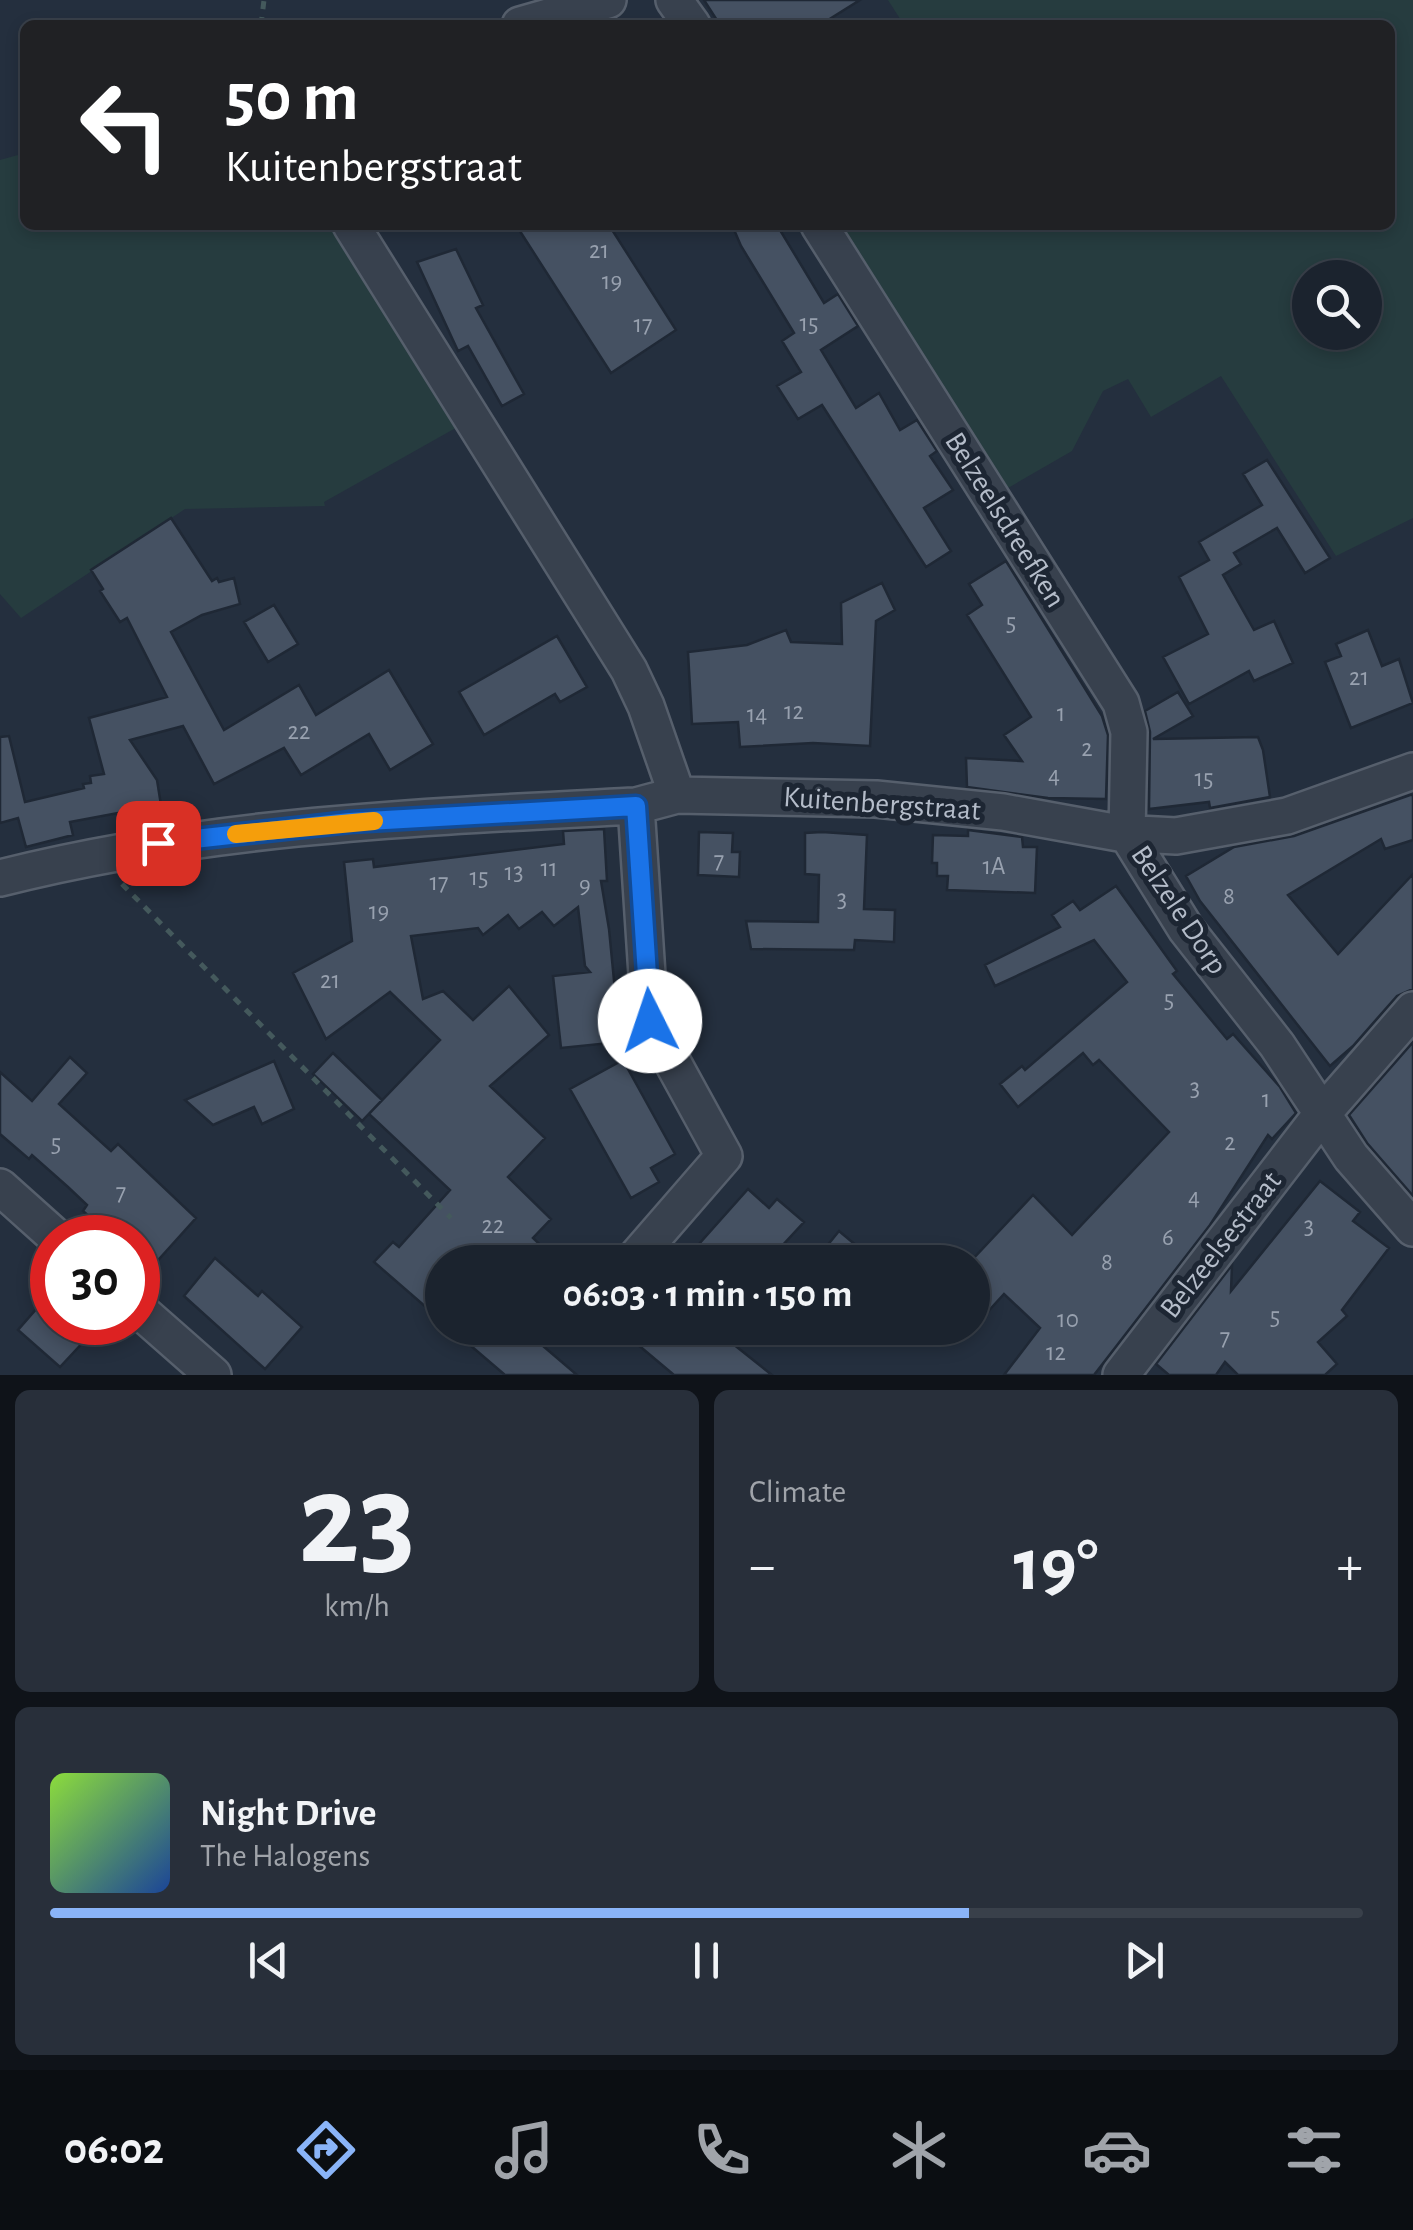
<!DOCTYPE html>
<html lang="en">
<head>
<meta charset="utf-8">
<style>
  :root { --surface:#1b232e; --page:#282f3a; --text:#f1f3f6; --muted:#a0a4aa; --line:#39404a; --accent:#8ab4f8 }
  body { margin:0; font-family:"Alegreya Sans",sans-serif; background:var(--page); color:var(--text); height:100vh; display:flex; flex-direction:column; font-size:38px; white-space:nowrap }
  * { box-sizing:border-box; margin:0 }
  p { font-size:32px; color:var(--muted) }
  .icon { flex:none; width:55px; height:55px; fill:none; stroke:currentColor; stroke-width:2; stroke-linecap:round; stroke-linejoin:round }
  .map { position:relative; height:1375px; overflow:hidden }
  .details { display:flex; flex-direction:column; gap:15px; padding:15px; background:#0f1319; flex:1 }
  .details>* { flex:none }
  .guide { position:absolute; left:20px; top:20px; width:1375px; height:210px; border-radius:15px; box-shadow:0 5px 15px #0003,0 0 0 2px var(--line); background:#202124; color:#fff; overflow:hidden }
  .controls { position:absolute; left:1292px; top:260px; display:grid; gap:20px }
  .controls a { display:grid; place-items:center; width:90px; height:90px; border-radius:50%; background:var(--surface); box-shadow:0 5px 15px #0003,0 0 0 2px var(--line); font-size:50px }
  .speed { position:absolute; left:30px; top:1215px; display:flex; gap:20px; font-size:50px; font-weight:700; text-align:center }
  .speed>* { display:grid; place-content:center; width:130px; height:130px; border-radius:50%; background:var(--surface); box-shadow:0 5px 15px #0003,0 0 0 2px var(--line); line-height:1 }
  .speed .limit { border:15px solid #d22; background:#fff; color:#111 }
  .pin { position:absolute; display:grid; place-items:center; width:85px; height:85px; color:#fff; margin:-42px; border-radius:20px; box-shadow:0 5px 15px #0006 }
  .me { position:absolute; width:110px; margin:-55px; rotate:356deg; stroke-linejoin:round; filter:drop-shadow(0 0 8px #0008) }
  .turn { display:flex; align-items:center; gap:35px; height:210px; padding:0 40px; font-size:45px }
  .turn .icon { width:130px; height:130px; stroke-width:2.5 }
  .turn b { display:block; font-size:70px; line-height:85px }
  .big { font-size:75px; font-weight:700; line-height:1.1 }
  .details .card { flex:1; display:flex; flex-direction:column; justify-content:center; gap:15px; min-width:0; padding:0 35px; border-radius:15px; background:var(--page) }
  .details .dial { align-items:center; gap:0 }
  .dial b { font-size:130px; line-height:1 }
  .song { display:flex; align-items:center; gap:30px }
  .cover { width:120px; height:120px; border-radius:15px; background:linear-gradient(135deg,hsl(90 70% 55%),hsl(220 70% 35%)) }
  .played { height:10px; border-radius:5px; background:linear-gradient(90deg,var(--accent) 70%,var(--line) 70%) }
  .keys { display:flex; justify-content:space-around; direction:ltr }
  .heat { display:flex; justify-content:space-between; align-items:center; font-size:55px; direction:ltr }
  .details .tiles { flex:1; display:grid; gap:15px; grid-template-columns:1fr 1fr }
  .card:last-child { grid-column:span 2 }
  .trip { position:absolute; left:425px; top:1245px; width:565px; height:100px; border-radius:50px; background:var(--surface); box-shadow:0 5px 15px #0003,0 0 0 2px var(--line); font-weight:700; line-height:100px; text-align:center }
  .dock { display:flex; height:160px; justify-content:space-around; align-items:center; background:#0b0e12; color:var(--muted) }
  .dock .icon { width:70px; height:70px }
  .dock .active { color:var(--accent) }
  .dock b { font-size:45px; color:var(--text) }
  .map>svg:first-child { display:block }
</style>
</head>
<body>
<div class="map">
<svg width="1413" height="1375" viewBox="0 0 1413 1375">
  <rect width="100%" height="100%" fill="#242f3e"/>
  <path fill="#263c3f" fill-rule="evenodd" d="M888 0H1413V518L1336 556 1221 376 1151 417 1128 379 1103 391 1072 451 1001 492 833 225H1390V25H904ZM1310 278H1365V332H1310Z
    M25 153V225H336L461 425 324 502 325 506 185 509 21 618 0 594V160Z"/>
  <path fill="#455162" stroke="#1f2835" stroke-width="2.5" d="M704 0H860L820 25H720Z
    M516 225H609L676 330 611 373Z
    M732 225H777L824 303 838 294 858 326 821 350 856 408 879 393 900 430 917 420 937 451 930 456 953 490 924 508 951 551 926 567 822 405 798 419 777 386 801 372 782 341 794 333 741 246Z
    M456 249 483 305 476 308 524 394 502 406 468 346 458 351 417 262Z
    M1267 460 1330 558 1305 573 1277 528 1234 553 1241 564 1223 575 1254 630 1274 621 1293 663 1254 681 1249 671 1189 704 1163 657 1208 634 1179 577 1209 560 1199 542 1262 505 1243 474Z
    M171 518 212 581 217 578 219 582 234 578 240 604 202 615 171 632 224 730 299 685 316 715 389 670 433 744 390 770 369 734 301 775 284 748 214 784 183 726 130 740 157 780 161 805 70 822 73 835 26 847 18 818 0 823V737L9 736 25 802 84 788 83 784 91 783 90 776 104 774 89 718 167 697 127 618 120 622 100 591 103 589 91 570Z
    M1006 561 1102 716 1108 735 1106 799 1048 798 967 787 966 758 1022 761 1004 735 1031 717 967 615 982 605 969 584Z
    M882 583 895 610 876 621 870 746 813 743 740 747 738 722 692 724 688 652 747 645 786 630 791 642 842 644 841 603Z
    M274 605 298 644 268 662 244 622Z
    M1368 630 1382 666 1399 659 1413 703 1351 728 1325 662 1341 656 1336 644Z
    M557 636 587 687 560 702 555 694 484 735 459 692Z
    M1178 692 1193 716 1153 739 1258 737 1263 750 1270 797 1210 808 1209 802 1149 809 1150 732 1145 711Z
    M1410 795H1413V840L1385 849 1381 839 1288 895 1338 954 1413 874V989L1397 996 1353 1046 1330 1066 1200 901 1186 876 1234 847 1294 836Z
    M604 829 607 881H601L609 929 620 1042 561 1048 553 976 590 972 585 966 578 907 554 926 542 912 519 929 508 915 483 935 478 928 411 936 423 999 443 991 473 1020 509 986 549 1035 490 1086 545 1138 508 1177 551 1219 533 1238 558 1262H442V1321L374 1262 393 1242 399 1247 450 1190 369 1114 440 1040 390 992 326 1039 293 973 352 941 344 862 373 859 374 867 564 844 563 831Z
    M968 830 1022 837 1023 847H1037L1035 893 947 890 948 876H937V863H932L933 835 968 836Z
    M699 832 733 833 732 852H740L739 877 698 875Z
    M822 832 867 835 864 909 895 910 894 942 855 940 854 950 751 949 746 921 818 922 819 875 805 874V833Z
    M1116 886 1177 971 1173 974 1227 1039 1233 1034 1280 1087 1296 1113 1272 1139 1268 1135 1210 1225 1094 1375H1004L1040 1328 1004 1294 972 1329V1260L1033 1195 1072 1235 1169 1132 1099 1060 1093 1065 1083 1053 1018 1107 1000 1084 1022 1066 1025 1070 1127 982 1094 940 995 986 985 965 1060 927 1052 915 1073 901 1080 910Z
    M1413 1042V1196L1367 1143 1349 1115Z
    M333 1053 382 1100 362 1121 313 1074Z
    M70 1057 87 1073 59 1104 111 1151 118 1144 196 1218 151 1268 138 1256V1238H124L105 1221 101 1227 83 1211 87 1205 68 1187 32 1155 29 1159 0 1134V1072L32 1101Z
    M623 1060 675 1154 651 1168 659 1182 631 1198 570 1089Z
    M274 1061 294 1109 262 1124 254 1107 213 1125 185 1100Z
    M1320 1181 1360 1212 1353 1221 1389 1248 1342 1310 1347 1316 1318 1342 1337 1364 1325 1375H1238L1225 1362 1216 1375H1169L1156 1364 1232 1265 1231 1291Z
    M748 1189 769 1208 777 1199 804 1222 767 1262H683Z
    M839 1231 876 1262H814Z
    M215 1258 258 1296 262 1291 302 1327 265 1369 184 1296Z
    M52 1291V1322H72L87 1338 60 1367 18 1330Z
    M450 1328H522L577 1375H505Z
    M618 1328H713L772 1375H674Z"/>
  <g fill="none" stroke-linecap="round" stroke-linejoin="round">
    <g stroke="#565f6c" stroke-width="40">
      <path id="street" d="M674 0 692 25
        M520 25 608 0
        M351 225 629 670 646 706 677 795
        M819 225 1121 703 1129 732 1127 834
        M1127 834 1186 929 1277 1045 1351 1157 1413 1228
        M0 878C209 825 421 817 636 806L677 795 876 799 1003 812 1119 833 1176 836 1287 816 1413 771
        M0 1187 57 1238
        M632 1262 724 1156 650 1021 636 806
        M138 1309 213 1375
        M1121 1375 1322 1114 1413 1010"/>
    </g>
    <path stroke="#44595c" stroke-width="5" stroke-dasharray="8 8" stroke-linecap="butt" d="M261 25 264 0
      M122 884 451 1218"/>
    <use href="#street" stroke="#38414e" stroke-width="35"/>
  </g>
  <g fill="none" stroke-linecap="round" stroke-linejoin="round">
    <g stroke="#114b97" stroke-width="25">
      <path id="route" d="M158 843 350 822 636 806 650 1021"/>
    </g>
    <use href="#route" stroke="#1a73e8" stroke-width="18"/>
    <path stroke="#f59e0b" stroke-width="18" d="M236 834 374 821"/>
  </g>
  <g text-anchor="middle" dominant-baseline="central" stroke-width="10" stroke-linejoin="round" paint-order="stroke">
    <g font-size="25" fill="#98a1af">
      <text x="599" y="250">21</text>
      <text x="612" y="281">19</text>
      <text x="809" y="323">15</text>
      <text x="643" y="324">17</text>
      <text x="1011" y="622">5</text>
      <text x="1359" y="677">21</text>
      <text x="794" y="711">12</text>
      <text x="1061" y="713">1</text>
      <text x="757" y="714">14</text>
      <text x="299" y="731">22</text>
      <text x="1087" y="748">2</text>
      <text x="1054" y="775">4</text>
      <text x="1204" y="778">15</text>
      <text x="719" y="860">7</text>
      <text x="994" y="866">1A</text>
      <text x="549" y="868">11</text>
      <text x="514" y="872">13</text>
      <text x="479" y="877">15</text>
      <text x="439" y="882">17</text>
      <text x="585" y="885">9</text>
      <text x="1229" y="896">8</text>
      <text x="842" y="899">3</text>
      <text x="379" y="911">19</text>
      <text x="330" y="980">21</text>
      <text x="1169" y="999">5</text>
      <text x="1195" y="1088">3</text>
      <text x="1266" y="1099">1</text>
      <text x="1230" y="1142">2</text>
      <text x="56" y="1143">5</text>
      <text x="121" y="1192">7</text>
      <text x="1194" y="1197">4</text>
      <text x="493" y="1225">22</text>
      <text x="1309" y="1226">3</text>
      <text x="1168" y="1237">6</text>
      <text x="1107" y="1262">8</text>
      <text x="1275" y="1316">5</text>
      <text x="1068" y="1319">10</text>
      <text x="1225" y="1337">7</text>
      <text x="1056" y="1352">12</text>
    </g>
    <g font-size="30" fill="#b4bcc9" stroke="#1d2633">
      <text transform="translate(1005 520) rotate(58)">Belzeelsdreefken</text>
      <text transform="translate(882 804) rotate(4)">Kuitenbergstraat</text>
      <text transform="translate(1179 910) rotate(56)">Belzele Dorp</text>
      <text transform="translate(1221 1245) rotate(-52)">Belzeelsestraat</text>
    </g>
  </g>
</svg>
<div class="controls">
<a><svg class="icon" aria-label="search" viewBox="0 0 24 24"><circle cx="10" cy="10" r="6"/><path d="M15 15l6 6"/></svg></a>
</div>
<div class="speed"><div class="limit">30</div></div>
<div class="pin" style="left:158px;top:843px;background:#d93025"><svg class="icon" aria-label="arrive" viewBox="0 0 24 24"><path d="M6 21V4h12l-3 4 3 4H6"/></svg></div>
<svg class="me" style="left:650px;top:1021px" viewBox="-20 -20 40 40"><circle r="19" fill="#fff"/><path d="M0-13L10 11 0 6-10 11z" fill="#1a73e8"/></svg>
<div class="trip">06:03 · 1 min · 150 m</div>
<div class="guide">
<div class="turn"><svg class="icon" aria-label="left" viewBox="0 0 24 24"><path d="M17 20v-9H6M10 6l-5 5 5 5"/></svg><div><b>50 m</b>Kuitenbergstraat</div></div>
</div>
</div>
<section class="details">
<div class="tiles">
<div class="card dial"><b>23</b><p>km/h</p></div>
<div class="card"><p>Climate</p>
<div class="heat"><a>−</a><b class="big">19°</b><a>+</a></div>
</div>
<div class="card">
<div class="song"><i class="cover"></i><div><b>Night Drive</b><p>The Halogens</p></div></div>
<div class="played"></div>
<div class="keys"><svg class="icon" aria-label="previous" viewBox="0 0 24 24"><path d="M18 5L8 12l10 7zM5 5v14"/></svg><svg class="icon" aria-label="pause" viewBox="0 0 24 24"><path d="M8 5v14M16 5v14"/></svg><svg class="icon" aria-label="next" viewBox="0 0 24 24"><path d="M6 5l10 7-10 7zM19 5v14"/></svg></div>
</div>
</div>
</section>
<nav class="dock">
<b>06:02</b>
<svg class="icon active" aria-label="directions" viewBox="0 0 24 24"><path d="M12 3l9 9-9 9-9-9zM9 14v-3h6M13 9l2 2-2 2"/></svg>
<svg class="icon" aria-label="music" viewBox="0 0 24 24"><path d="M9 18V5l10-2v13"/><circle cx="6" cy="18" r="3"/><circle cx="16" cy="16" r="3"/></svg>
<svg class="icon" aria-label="phone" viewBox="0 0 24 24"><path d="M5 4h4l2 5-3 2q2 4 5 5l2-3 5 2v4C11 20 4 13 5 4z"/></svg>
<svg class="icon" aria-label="climate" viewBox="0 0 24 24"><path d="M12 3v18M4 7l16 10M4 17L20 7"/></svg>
<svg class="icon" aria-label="car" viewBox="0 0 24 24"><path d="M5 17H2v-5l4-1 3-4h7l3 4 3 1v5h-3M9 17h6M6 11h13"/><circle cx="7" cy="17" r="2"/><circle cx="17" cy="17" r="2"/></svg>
<svg class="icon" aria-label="filters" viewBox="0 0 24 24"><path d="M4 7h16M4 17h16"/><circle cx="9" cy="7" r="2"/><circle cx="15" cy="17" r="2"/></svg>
</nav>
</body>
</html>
